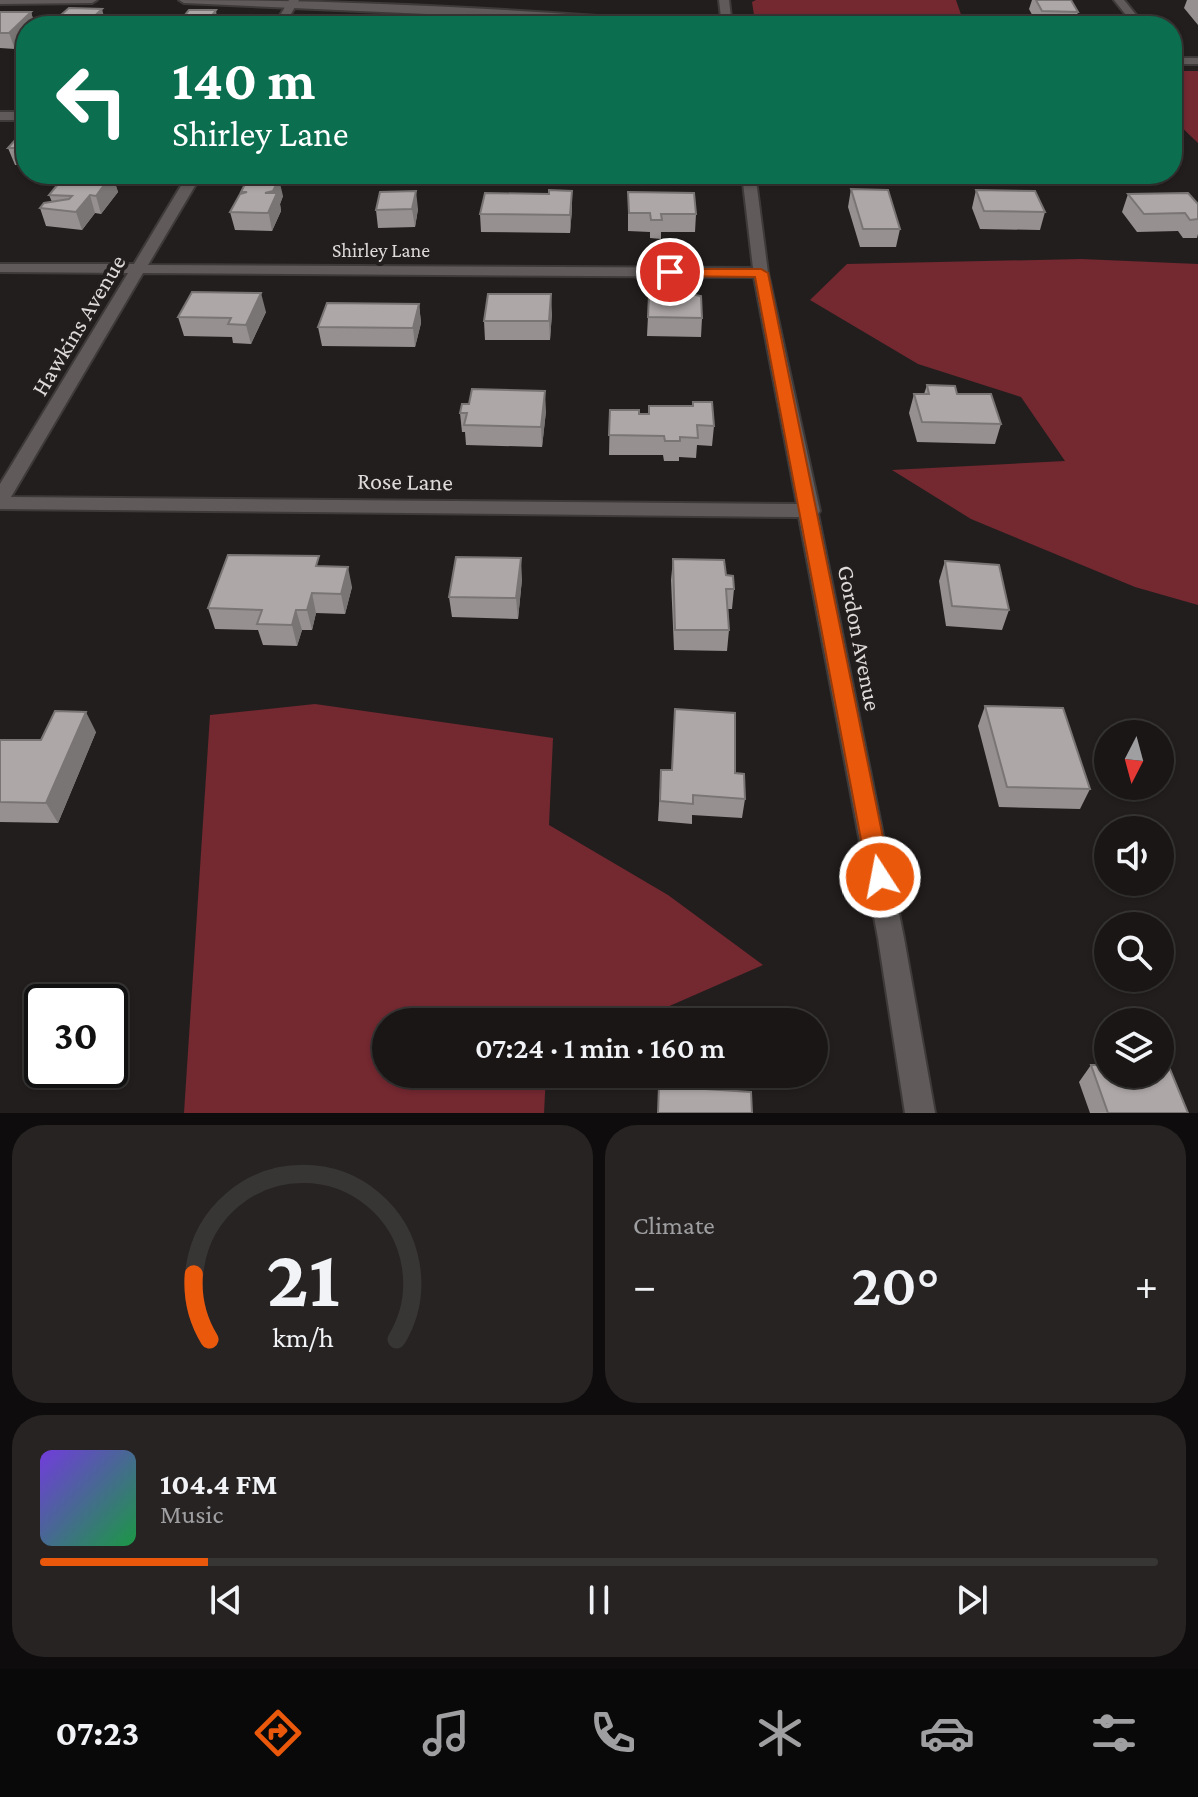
<!DOCTYPE html>
<html lang="en">
<head>
<meta charset="utf-8">
<style>
  :root { --surface:#1a1616; --page:#272323; --text:#f1f3f6; --muted:#9f9fa1; --line:#383535; --accent:#ea580c }
  body { margin:0; font-family:"Crimson Pro",serif; background:var(--page); color:var(--text); height:100vh; display:flex; flex-direction:column; font-size:30px; white-space:nowrap }
  * { box-sizing:border-box; margin:0 }
  p { font-size:26px; color:var(--muted) }
  .icon { flex:none; width:44px; height:44px; fill:none; stroke:currentColor; stroke-width:2; stroke-linecap:round; stroke-linejoin:round }
  .map { position:relative; height:1113px; overflow:hidden }
  .drawer { display:flex; flex-direction:column; gap:12px; padding:12px; background:#0e0c0c; flex:1 }
  .drawer>* { flex:none }
  .banner { position:absolute; left:16px; top:16px; width:1166px; height:168px; border-radius:32px; box-shadow:0 2px 6px #0004,0 0 0 2px var(--line); background:#0b6e4f; color:#fff; overflow:hidden }
  .needle { width:52px; rotate:186deg }
  .buttons { position:absolute; left:1094px; top:720px; display:grid; gap:16px }
  .buttons a { display:grid; place-items:center; width:80px; height:80px; border-radius:50%; background:var(--surface); box-shadow:0 2px 6px #0004,0 0 0 2px var(--line); font-size:40px }
  .speed { position:absolute; left:24px; top:984px; display:flex; gap:16px; font-size:40px; font-weight:700; text-align:center }
  .speed>* { display:grid; place-content:center; width:104px; height:104px; border-radius:50%; background:var(--surface); box-shadow:0 2px 6px #0004,0 0 0 2px var(--line); line-height:1 }
  .speed .limit { border:4px solid #111; border-radius:12px; background:#fff; color:#111 }
  .pin { position:absolute; display:grid; place-items:center; width:68px; height:68px; color:#fff; margin:-34px; border:4px solid #fff; border-radius:50%; box-shadow:0 2px 8px #0007 }
  .me { position:absolute; width:88px; margin:-44px; rotate:349deg; stroke-linejoin:round; filter:drop-shadow(0 0 6px #0008) }
  .turn { display:flex; align-items:center; gap:28px; height:168px; padding:0 24px; font-size:36px }
  .turn .icon { width:104px; height:104px; stroke-width:2.5 }
  .turn b { display:block; font-size:56px; line-height:68px }
  .big { font-size:60px; font-weight:600; line-height:1.1 }
  .drawer .card { flex:1; display:flex; flex-direction:column; justify-content:center; gap:12px; min-width:0; padding:0 28px; border-radius:32px; background:var(--page) }
  .drawer .dial { align-items:center; gap:0 }
  .dial svg { height:208px; overflow:visible; fill:none; stroke:var(--line); stroke-width:7; stroke-linecap:round; text-anchor:middle }
  .dial text { fill:var(--text); stroke:none }
  .song { display:flex; align-items:center; gap:24px }
  .cover { width:96px; height:96px; border-radius:12px; background:linear-gradient(135deg,hsl(260 70% 55%),hsl(140 70% 35%)) }
  .played { height:8px; border-radius:4px; background:linear-gradient(90deg,var(--accent) 15%,var(--line) 15%) }
  .keys { display:flex; justify-content:space-around; direction:ltr }
  .heat { display:flex; justify-content:space-between; align-items:center; font-size:44px; direction:ltr }
  .drawer .tiles { flex:1; display:grid; gap:12px; grid-template-columns:1fr 1fr }
  .card:last-child { grid-column:span 2 }
  .trip { position:absolute; left:372px; top:1008px; width:456px; height:80px; border-radius:40px; background:var(--surface); box-shadow:0 2px 6px #0004,0 0 0 2px var(--line); font-weight:600; line-height:80px; text-align:center }
  .menu { display:flex; height:128px; justify-content:space-around; align-items:center; background:#0a0909; color:var(--muted) }
  .menu .icon { width:56px; height:56px }
  .menu .selected { color:var(--accent) }
  .menu b { font-size:36px; color:var(--text) }
  .map>svg:first-child { display:block }
</style>
</head>
<body>
<div class="map">
<svg width="1198" height="1113" viewBox="0 0 1198 1113">
  <rect width="100%" height="100%" fill="#231e1e"/>
  <path fill="#742830" d="M756 0H956L965 26H806L785 24 754 15 752 2Z
    M1172 71H1198V143L1172 118Z
    M1081 259 1198 264V605L1135 587 971 519 892 470 1065 461 1021 397 918 364 810 300 847 264Z
    M315 704 553 738 549 825 668 895 763 965 633 1022H386V1074H546L544 1113H184L210 715Z"/>
  <g fill="none" stroke-linecap="round" stroke-linejoin="round">
    <g stroke="#3e3a3a" stroke-width="4">
      <path id="minor" d="M289 0H299L284 26H274Z
        M719 0H729L732 26H722Z
        M1114 0H1124L1145 26H1135Z
        M0 112H26V120H0Z
        M188 174H202L148 265 753 268 742 174H1154V179L1149 180H756L768 273 820 511 818 514 904 938 935 1113H905L878 938 799 517 0 509V484L128 273 0 272V264H134ZM143 273 754 277 797 504 11 497Z"/>
    </g>
    <g stroke="#3e3a3a" stroke-width="4">
      <path id="tertiary" d="M0 0H97L92 3 0 4Z
        M179 0C349 0 520 9 689 23L694 26 184 3Z
        M1172 58H1198V64H1172Z"/>
    </g>
    <use href="#minor" fill="#605a5a" fill-rule="evenodd"/>
    <use href="#tertiary" fill="#605a5a" fill-rule="evenodd"/>
  </g>
  <path fill="#969090" d="M1032 0H1071L1078 12 1074 26H1038L1029 9Z
    M1187 0H1198V25L1184 8Z
    M0 12H31L35 26H26V37L15 49 0 48Z
    M54 21 106 24 104 26H56Z
    M26 130V165H15L8 148Z
    M112 174 118 192 101 214 95 213 82 230 46 226 40 208 52 202 49 195 66 184Z
    M851 189 900 229 896 247H860L848 207Z
    M976 190 1045 212 1040 230 980 229 972 208Z
    M241 192 283 196 280 204 281 211 272 231 235 230 230 212 241 193Z
    M628 192 696 214 695 232H661V239L650 238V232L628 231Z
    M1128 194 1198 204V234L1197 238H1183L1178 231 1137 232 1122 212Z
    M418 209 415 227 378 228 376 210Z
    M572 209 570 233 481 232 480 214Z
    M649 295 702 318 701 337 647 336Z
    M419 304 421 323 415 347 322 346 318 327Z
    M266 312 251 344 233 343 232 337 184 336 178 317Z
    M552 313 550 340H485L484 321Z
    M927 385 957 394 1001 424 995 444 917 442 909 413 914 394H924Z
    M610 410 714 426 712 446 697 445 696 458 679 457V461H664L663 455H609Z
    M546 411 542 447 466 445 465 432H462L460 413Z
    M673 559 726 575 734 589 732 609H728L729 630 727 651 674 650 671 580Z
    M945 561 1009 610 1002 630 946 626 939 581Z
    M321 566 352 587 345 614 316 613 312 630H302L297 646 263 645 258 630 215 629 208 608Z
    M522 579 518 619 452 617 449 597Z
    M985 706 1090 789 1080 809 999 807 978 726Z
    M96 732 58 823 0 822V740H41Z
    M661 770 735 773 745 799 742 818 692 815V824L658 821Z
    M1091 1065 1188 1113H1090L1079 1082Z"/>
  <path fill="#7a7575" d="M102 9 106 24 104 26H84Z
    M216 10 218 26H204Z
    M31 12 35 26H26V37L15 49 9 33Z
    M374 17 375 26H369Z
    M112 174 118 192 101 214 96 196Z
    M279 179 283 196 280 204 281 211 272 231 265 193Z
    M416 191 418 209 415 227 412 209Z
    M572 191V209L570 233V215Z
    M90 195 95 213 82 230 76 212Z
    M261 293 266 312 251 344 246 325Z
    M551 294 552 313 550 340 549 321Z
    M419 304 421 323 415 347 413 328Z
    M545 391 546 411 542 447 541 427Z
    M521 558 522 579 518 619 516 598Z
    M348 567 352 587 345 614 341 594Z
    M312 593 316 613 312 630 307 610Z
    M296 610 302 630 297 646 292 625Z
    M86 712 96 732 58 823 46 803Z"/>
  <path fill="#aea7a7" stroke="#7a7575" stroke-width="2" d="M1036 0H1071L1078 12 1042 11Z
    M69 8 102 9 84 26H60L64 22 54 21Z
    M189 10H216L204 26H176Z
    M0 12H31L9 33H0Z
    M374 17 369 26H328L333 19Z
    M427 20 475 21 473 26H425Z
    M524 23 543 24 542 26H523Z
    M24 130H26V148H8Z
    M75 174H112L96 196 90 195 76 212 40 208 44 203 69 199 72 196 49 195 58 184H66Z
    M248 178 279 179 273 191 265 193H277L268 213 230 212 240 194 247 192H241Z
    M851 189 888 190 900 229H863Z
    M549 190 572 191 570 215 480 214 485 193 549 194Z
    M976 190 1035 191 1045 212 984 211Z
    M416 191 412 209 376 210 380 192Z
    M628 192 694 193 696 214H661L662 220H651L650 213H629Z
    M1188 193 1198 204V219L1190 220 1185 213 1144 214 1128 194Z
    M673 291 701 296 702 318 648 317 649 295 673 296Z
    M192 292 261 293 246 325 228 324 231 318 178 317Z
    M488 294H551L549 321H484Z
    M327 303 419 304 413 328 318 327Z
    M927 385 955 386 957 394H991L1001 424 922 422 914 394H929Z
    M472 389 545 391 541 427 464 425 467 413H460L462 404H469Z
    M693 402H712L714 426 697 425 698 438 680 437V441H665L664 436 609 435 610 410H639V414H649V406H693Z
    M228 555 319 556 316 566 348 567 341 594 312 593 307 610H296L292 625 257 624 262 610 208 608Z
    M456 557 521 558 516 598 449 597Z
    M673 559 724 560 726 575 733 576 734 589H726L729 630H675Z
    M945 561 999 565 1009 610 952 606Z
    M985 706 1063 708 1090 789 1007 787Z
    M675 709 735 713V773L744 774 745 799 693 795V804L660 801 661 770H672Z
    M55 711 86 712 46 803 0 802V740H41Z
    M1160 1062H1167L1188 1113H1108L1091 1065H1108V1074H1160Z
    M659 1086 751 1092 752 1113H658Z"/>
  <path fill="#ea580c" stroke="#983908" stroke-width="2" d="M665 269H761L768 273 891 877 888 884 880 887 871 884 868 877 755 277 670 276 665 275Z"/>
  <g text-anchor="middle" dominant-baseline="central" stroke-width="8" stroke-linejoin="round" paint-order="stroke">
    <g font-size="20" fill="#dedada" stroke="#231e1e">
      <text x="381" y="250">Shirley Lane</text>
    </g>
    <g font-size="24" fill="#dedada" stroke="#231e1e">
      <text transform="translate(78 325) rotate(-59)">Hawkins Avenue</text>
      <text transform="translate(405 481) rotate(1)">Rose Lane</text>
      <text transform="translate(860 638) rotate(79)">Gordon Avenue</text>
    </g>
  </g>
</svg>
<div class="buttons">
<a><svg class="needle" viewBox="-14 -14 28 28"><path d="M0-13l5 13h-10z" fill="#e53935"/><path d="M0 13l5-13h-10z" fill="#9f9fa1"/></svg></a>
<a><svg class="icon" aria-label="sound" viewBox="0 0 24 24"><path d="M4 9h4l5-4v14l-5-4H4zM17 9q2 3 0 6"/></svg></a>
<a><svg class="icon" aria-label="search" viewBox="0 0 24 24"><circle cx="10" cy="10" r="6"/><path d="M15 15l6 6"/></svg></a>
<a><svg class="icon" aria-label="layers" viewBox="0 0 24 24"><path d="M12 4l9 5-9 5-9-5zM3 14l9 5 9-5"/></svg></a>
</div>
<div class="speed"><div class="limit">30</div></div>
<div class="pin" style="left:670px;top:272px;background:#d93025"><svg class="icon" aria-label="arrive" viewBox="0 0 24 24"><path d="M6 21V4h12l-3 4 3 4H6"/></svg></div>
<svg class="me" style="left:880px;top:877px" viewBox="-20 -20 40 40"><circle r="17" fill="#ea580c" stroke="#fff" stroke-width="3"/><path d="M0-11L8 9 0 5-8 9z" fill="#fff"/></svg>
<div class="trip">07:24 · 1 min · 160 m</div>
<div class="banner">
<div class="turn"><svg class="icon" aria-label="left" viewBox="0 0 24 24"><path d="M17 20v-9H6M10 6l-5 5 5 5"/></svg><div><b>140 m</b>Shirley Lane</div></div>
</div>
</div>
<section class="drawer">
<div class="tiles">
<div class="card dial"><svg viewBox="0 0 100 80">
<path d="M14 69A42 42 0 1 1 86 69"/>
<path d="M14 69A42 42 0 0 1 8 44" stroke="#ea580c"/>
<text x="50" y="56" font-size="32" font-weight="700">21</text>
<text x="50" y="72" font-size="11">km/h</text>
</svg></div>
<div class="card"><p>Climate</p>
<div class="heat"><a>−</a><b class="big">20°</b><a>+</a></div>
</div>
<div class="card">
<div class="song"><i class="cover"></i><div><b>104.4 FM</b><p>Music</p></div></div>
<div class="played"></div>
<div class="keys"><svg class="icon" aria-label="previous" viewBox="0 0 24 24"><path d="M18 5L8 12l10 7zM5 5v14"/></svg><svg class="icon" aria-label="pause" viewBox="0 0 24 24"><path d="M8 5v14M16 5v14"/></svg><svg class="icon" aria-label="next" viewBox="0 0 24 24"><path d="M6 5l10 7-10 7zM19 5v14"/></svg></div>
</div>
</div>
</section>
<nav class="menu">
<b>07:23</b>
<svg class="icon selected" aria-label="directions" viewBox="0 0 24 24"><path d="M12 3l9 9-9 9-9-9zM9 14v-3h6M13 9l2 2-2 2"/></svg>
<svg class="icon" aria-label="music" viewBox="0 0 24 24"><path d="M9 18V5l10-2v13"/><circle cx="6" cy="18" r="3"/><circle cx="16" cy="16" r="3"/></svg>
<svg class="icon" aria-label="phone" viewBox="0 0 24 24"><path d="M5 4h4l2 5-3 2q2 4 5 5l2-3 5 2v4C11 20 4 13 5 4z"/></svg>
<svg class="icon" aria-label="climate" viewBox="0 0 24 24"><path d="M12 3v18M4 7l16 10M4 17L20 7"/></svg>
<svg class="icon" aria-label="car" viewBox="0 0 24 24"><path d="M5 17H2v-5l4-1 3-4h7l3 4 3 1v5h-3M9 17h6M6 11h13"/><circle cx="7" cy="17" r="2"/><circle cx="17" cy="17" r="2"/></svg>
<svg class="icon" aria-label="filters" viewBox="0 0 24 24"><path d="M4 7h16M4 17h16"/><circle cx="9" cy="7" r="2"/><circle cx="15" cy="17" r="2"/></svg>
</nav>
</body>
</html>
